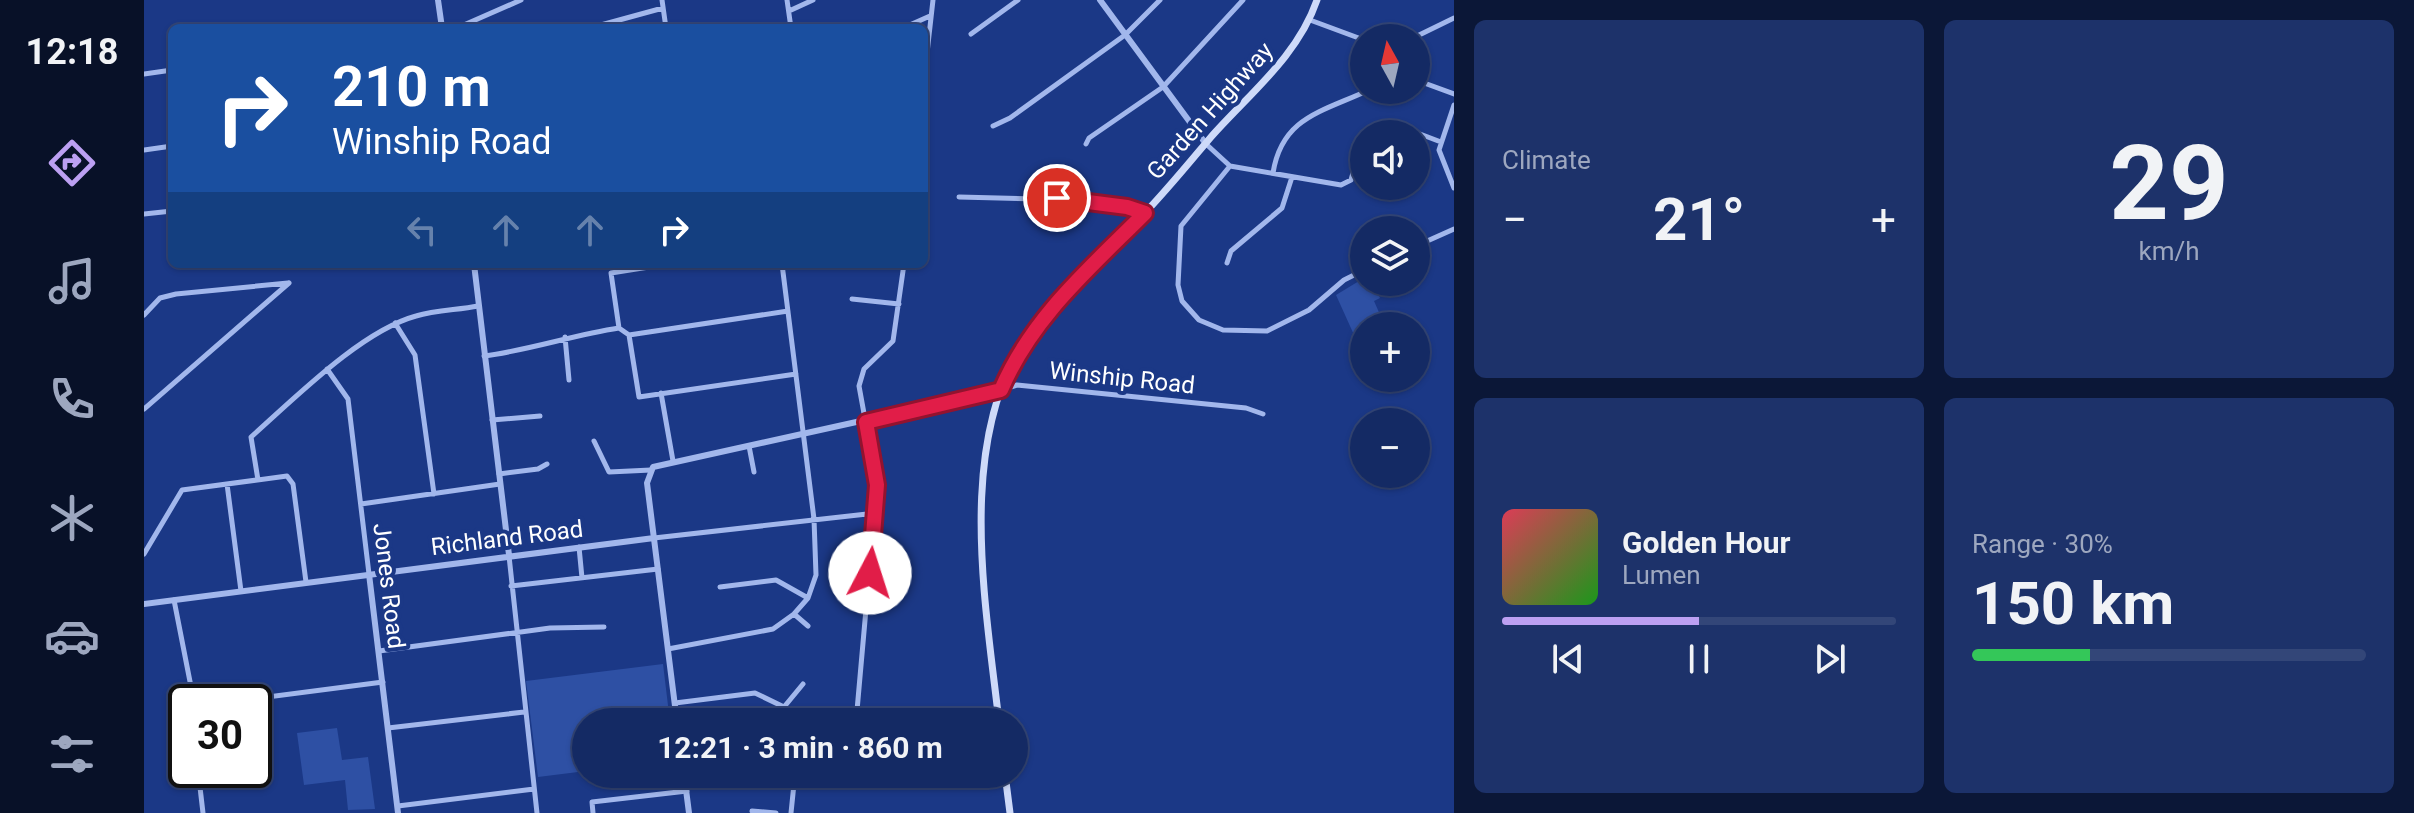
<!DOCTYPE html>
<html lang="en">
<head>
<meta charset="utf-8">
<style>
  :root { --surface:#142a64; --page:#1d326a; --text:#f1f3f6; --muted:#9da7bf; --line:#334678; --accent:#bca0f2 }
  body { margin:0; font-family:Roboto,sans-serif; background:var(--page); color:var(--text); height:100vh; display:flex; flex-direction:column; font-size:30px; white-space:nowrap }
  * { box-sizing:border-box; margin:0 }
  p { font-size:26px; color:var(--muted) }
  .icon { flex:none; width:44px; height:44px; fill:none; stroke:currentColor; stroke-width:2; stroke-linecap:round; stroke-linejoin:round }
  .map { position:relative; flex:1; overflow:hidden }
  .side { display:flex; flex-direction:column; gap:20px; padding:20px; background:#0b1737; width:960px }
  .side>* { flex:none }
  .guide { position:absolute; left:24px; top:24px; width:760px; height:244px; border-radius:12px; box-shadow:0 2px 6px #0004,0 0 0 2px var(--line); background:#1a4fa0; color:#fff; overflow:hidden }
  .needle { width:52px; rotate:352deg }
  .buttons { position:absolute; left:1206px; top:24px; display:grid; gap:16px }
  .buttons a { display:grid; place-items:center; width:80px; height:80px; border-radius:50%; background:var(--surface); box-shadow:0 2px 6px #0004,0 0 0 2px var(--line); font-size:40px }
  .speed { position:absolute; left:24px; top:684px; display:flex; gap:16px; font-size:40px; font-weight:700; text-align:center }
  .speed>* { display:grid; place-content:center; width:104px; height:104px; border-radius:50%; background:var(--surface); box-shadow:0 2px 6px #0004,0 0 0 2px var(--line); line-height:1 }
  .speed .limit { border:4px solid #111; border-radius:12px; background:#fff; color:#111 }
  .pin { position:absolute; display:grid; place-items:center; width:68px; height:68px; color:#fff; margin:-34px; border:4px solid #fff; border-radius:50%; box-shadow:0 2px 8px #0007 }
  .me { position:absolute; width:88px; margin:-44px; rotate:5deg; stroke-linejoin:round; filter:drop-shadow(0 0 6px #0008) }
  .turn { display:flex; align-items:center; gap:28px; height:168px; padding:0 32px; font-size:36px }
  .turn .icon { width:104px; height:104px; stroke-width:2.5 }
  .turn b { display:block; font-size:56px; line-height:68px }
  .lanes { display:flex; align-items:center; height:76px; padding:0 32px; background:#0003; justify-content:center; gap:40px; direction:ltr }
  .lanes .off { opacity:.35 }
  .big { font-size:60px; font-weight:700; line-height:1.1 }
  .side .tile { flex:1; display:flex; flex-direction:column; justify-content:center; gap:12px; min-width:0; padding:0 28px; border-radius:12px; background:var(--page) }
  .side .dial { align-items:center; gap:0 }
  .dial b { font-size:104px; line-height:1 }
  .song { display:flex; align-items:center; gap:24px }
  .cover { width:96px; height:96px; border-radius:12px; background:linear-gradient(135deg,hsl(350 70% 55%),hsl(120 70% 35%)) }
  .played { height:8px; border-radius:4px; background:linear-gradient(90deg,var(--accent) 50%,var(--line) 50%) }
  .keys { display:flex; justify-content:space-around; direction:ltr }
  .heat { display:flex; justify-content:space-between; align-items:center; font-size:44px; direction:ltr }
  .charge { height:12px; border-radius:6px; background:linear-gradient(90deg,#34c759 30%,var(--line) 0) }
  .side .tiles { flex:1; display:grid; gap:20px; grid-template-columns:repeat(2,1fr) }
  .trip { position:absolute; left:428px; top:708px; width:456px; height:80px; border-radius:40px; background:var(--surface); box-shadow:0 2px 6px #0004,0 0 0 2px var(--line); font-weight:700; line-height:80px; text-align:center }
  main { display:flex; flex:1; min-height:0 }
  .tabs { display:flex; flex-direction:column; width:144px; justify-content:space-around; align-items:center; background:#081128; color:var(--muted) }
  .tabs .icon { width:56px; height:56px }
  .tabs .active { color:var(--accent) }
  .tabs b { font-size:36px; color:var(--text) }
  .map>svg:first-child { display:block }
</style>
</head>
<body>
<main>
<nav class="tabs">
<b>12:18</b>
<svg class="icon active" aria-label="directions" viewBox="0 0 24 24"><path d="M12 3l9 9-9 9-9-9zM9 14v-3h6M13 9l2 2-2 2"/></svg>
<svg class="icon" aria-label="music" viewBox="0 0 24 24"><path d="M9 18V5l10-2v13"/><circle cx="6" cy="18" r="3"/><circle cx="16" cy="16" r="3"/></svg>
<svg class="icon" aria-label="phone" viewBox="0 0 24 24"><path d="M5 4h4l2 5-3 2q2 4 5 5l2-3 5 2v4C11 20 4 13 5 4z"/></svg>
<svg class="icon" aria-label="climate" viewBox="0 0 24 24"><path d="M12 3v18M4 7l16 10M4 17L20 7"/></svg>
<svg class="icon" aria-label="car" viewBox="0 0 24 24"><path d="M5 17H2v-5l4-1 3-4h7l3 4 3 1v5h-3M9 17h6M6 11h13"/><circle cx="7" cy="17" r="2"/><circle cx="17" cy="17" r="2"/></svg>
<svg class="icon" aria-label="filters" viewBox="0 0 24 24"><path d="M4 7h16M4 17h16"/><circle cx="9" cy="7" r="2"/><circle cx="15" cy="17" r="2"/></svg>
</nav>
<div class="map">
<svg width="1310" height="813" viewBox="0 0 1310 813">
  <rect width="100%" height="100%" fill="#1b3886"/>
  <path fill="#2e50a4" d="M1220 278V282L1243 284 1232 289 1236 298 1230 301 1241 326H1220V357L1192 295Z
    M519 664 526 722H442V771L394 777 382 681Z
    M193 728 198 760 224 757 231 809 204 810 201 780 160 785 153 733Z"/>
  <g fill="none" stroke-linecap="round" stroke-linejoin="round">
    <path stroke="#a2b7ec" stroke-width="5" d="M518 0 522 28
      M643 0 647 28
      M645 11 669 0
      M1166 20 1220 40
      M313 28 377 0
      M446 28 519 8
      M759 28 786 16
      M827 34 874 0
      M1269 38 1310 18
      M0 74 28 70
      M780 80 789 0
      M1272 80 1310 94
      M1310 105 1295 150 1310 188
      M849 126 866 118 981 35 1016 0
      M1249 134 1268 131 1297 142
      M942 144 945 138 1019 87 1099 0
      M1062 144 1086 166 1197 185 1207 180 1214 155 1220 148
      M0 150 28 146
      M1086 166 1037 226 1034 285 1038 301 1055 320 1079 330 1123 331 1165 310 1200 280 1220 270
      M1129 173C1138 117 1178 112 1225 90
      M815 197 937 200 1001 213
      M0 214 28 211
      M1272 246 1310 229
      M1083 263 1087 251 1138 208 1148 177
      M524 264 467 273 475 328 485 335 495 397 652 374
      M708 299 755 304
      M0 315 16 298 32 294 144 283
      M251 323 271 355 290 494
      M485 335 644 311
      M421 337 425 380
      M340 356C386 350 429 335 475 328
      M183 369 204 399 225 574
      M857 390 873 385 1102 408 1119 414
      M517 393 529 461
      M0 409 145 283
      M348 420 396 416
      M450 441 465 472 507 470
      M605 446 610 472
      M355 474 394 469 403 464
      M114 480 107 437C150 399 217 331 272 316 292 310 314 310 334 306
      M83 484 97 591
      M217 504 356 484
      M510 538 732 513
      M435 547 438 578
      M0 554 38 490 143 476 149 484 162 582
      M365 556 393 813
      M367 586 514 569
      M576 587 632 580 664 598
      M30 600 50 702
      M650 614 664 626
      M524 649 629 629 650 614 664 598 672 575 670 519 638 264
      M235 651 406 628 460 627
      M85 702 239 682
      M531 703 611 693 640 707 647 722
      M640 707 659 684
      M712 722 733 485 715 386 720 369 749 341 760 264
      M244 728 380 712
      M54 770 59 813
      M254 806 390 789
      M608 811 632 813
      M449 813 448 802 543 791
      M647 813 651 774"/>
    <path stroke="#a2b7ec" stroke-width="6" d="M294 0 298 28
      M956 0 1062 144
      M330 264 365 555
      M225 574 254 813
      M0 604 510 538
      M533 722 503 483 509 467 857 390
      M540 774 545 813"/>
    <path stroke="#cedaf9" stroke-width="7" d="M855 722C841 599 810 435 889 327 920 286 963 252 999 215 1023 190 1045 163 1067 137 1105 94 1154 56 1173 0
      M861 774 866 813"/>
  </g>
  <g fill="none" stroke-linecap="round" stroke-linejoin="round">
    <g stroke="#92132f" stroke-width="20">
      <path id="route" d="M726 573 733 485 722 422 857 390C888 317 946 268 1001 213L983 207 913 198"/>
    </g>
    <use href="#route" stroke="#e11d48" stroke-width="14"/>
  </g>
  <g text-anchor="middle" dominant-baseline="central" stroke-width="8" stroke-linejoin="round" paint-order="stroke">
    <g font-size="24" fill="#fff" stroke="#1b3886">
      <text transform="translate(1066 111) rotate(-48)">Garden Highway</text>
      <text transform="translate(978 378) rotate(6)">Winship Road</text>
      <text transform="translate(363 538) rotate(-7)">Richland Road</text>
      <text transform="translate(245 586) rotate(83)">Jones Road</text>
    </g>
  </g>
</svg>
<div class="buttons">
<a><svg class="needle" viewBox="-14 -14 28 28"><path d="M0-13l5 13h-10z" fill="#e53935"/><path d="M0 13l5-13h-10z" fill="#9da7bf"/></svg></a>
<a><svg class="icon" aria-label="sound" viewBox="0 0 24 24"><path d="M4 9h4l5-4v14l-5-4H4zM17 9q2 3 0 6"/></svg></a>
<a><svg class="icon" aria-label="layers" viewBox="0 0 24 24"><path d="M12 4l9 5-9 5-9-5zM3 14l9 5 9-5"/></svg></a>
<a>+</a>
<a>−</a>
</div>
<div class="speed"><div class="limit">30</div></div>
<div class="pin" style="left:913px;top:198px;background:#d93025"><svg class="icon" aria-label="arrive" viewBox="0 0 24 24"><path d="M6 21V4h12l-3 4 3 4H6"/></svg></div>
<svg class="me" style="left:726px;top:573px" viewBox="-20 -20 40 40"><circle r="19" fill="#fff"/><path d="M0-13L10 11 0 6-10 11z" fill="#e11d48"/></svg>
<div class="trip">12:21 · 3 min · 860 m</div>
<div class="guide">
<div class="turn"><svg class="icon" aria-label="right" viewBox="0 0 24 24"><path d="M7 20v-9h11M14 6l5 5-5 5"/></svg><div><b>210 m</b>Winship Road</div></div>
<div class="lanes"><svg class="icon off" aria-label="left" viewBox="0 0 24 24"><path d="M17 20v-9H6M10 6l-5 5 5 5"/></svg><svg class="icon off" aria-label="ahead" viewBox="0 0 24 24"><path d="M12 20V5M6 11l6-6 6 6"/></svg><svg class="icon off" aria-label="ahead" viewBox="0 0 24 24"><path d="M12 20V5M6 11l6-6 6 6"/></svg><svg class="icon" aria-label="right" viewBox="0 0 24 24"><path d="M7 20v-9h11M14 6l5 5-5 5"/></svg></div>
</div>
</div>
<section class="side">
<div class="tiles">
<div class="tile"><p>Climate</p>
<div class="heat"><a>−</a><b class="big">21°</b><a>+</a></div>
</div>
<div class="tile dial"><b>29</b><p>km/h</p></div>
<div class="tile">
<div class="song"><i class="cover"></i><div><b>Golden Hour</b><p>Lumen</p></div></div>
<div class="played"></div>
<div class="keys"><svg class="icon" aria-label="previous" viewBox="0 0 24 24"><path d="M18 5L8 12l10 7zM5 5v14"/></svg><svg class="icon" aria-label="pause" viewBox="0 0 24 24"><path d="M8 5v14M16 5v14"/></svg><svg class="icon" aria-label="next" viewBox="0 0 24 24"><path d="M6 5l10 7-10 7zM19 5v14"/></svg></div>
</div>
<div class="tile"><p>Range · 30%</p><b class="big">150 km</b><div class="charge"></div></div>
</div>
</section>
</main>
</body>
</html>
